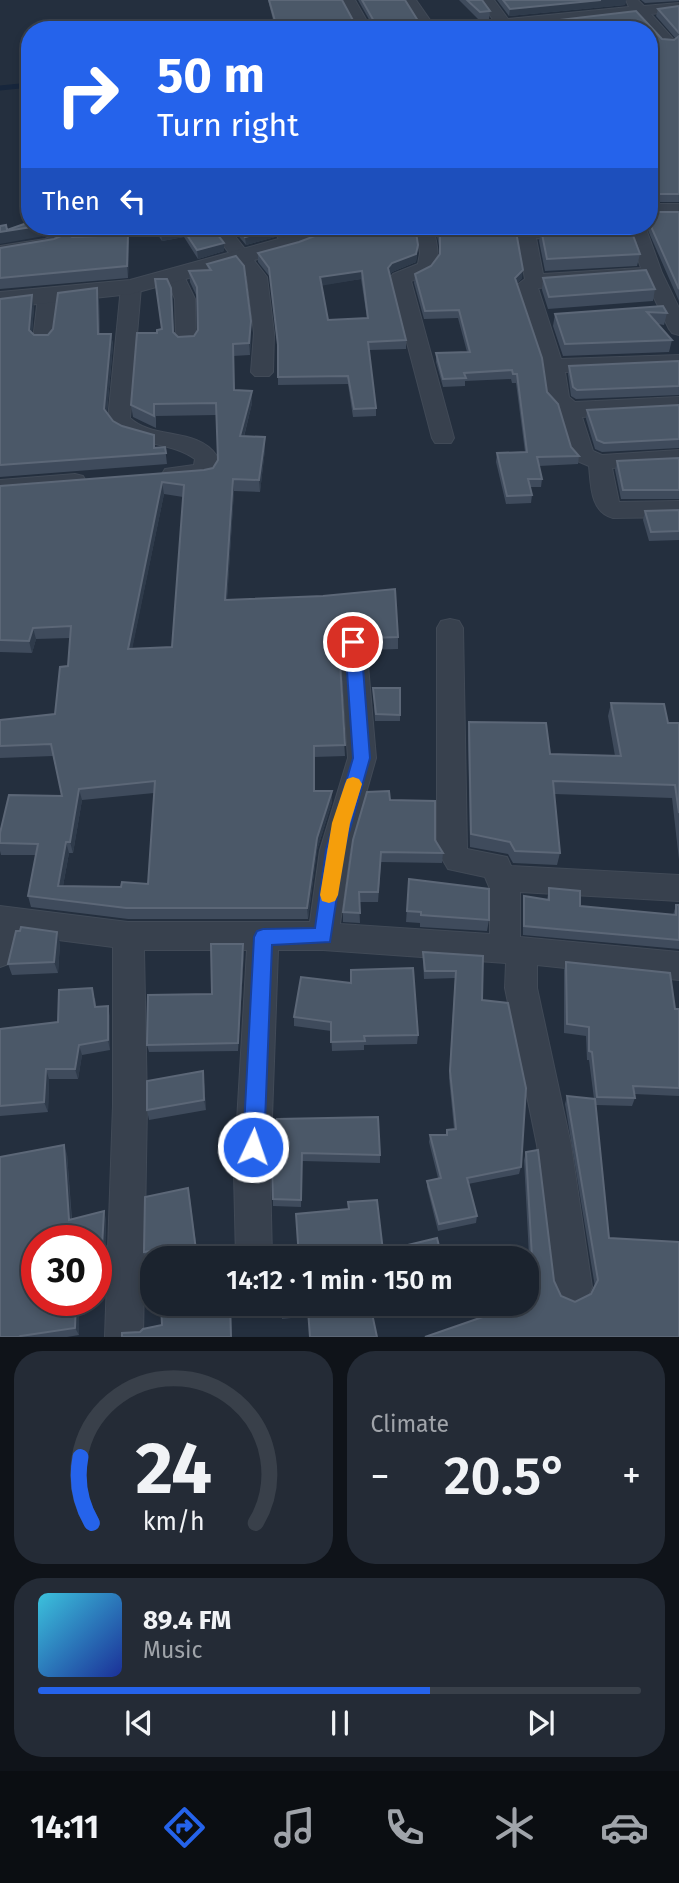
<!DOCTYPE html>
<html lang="en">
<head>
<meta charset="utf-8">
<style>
  :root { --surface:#1b232e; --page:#242b36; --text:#f1f3f6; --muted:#a0a4aa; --line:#39404a; --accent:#2563eb }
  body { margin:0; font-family:"Fira Sans",sans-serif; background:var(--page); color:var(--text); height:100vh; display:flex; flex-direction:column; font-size:26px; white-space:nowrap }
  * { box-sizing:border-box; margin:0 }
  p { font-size:23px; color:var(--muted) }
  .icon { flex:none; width:38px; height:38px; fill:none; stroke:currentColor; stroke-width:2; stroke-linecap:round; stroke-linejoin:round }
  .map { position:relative; height:1337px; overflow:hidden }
  .side { display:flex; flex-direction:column; gap:14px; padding:14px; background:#0f1319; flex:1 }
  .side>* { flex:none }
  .guide { position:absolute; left:21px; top:21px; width:637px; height:214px; border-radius:28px; box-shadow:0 4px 10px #0003,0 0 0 2px var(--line); background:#2563eb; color:#fff; overflow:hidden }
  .speed { position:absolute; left:21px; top:1225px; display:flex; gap:14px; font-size:35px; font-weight:700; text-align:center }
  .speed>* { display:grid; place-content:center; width:91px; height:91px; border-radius:50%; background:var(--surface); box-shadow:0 4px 10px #0003,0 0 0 2px var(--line); line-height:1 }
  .speed .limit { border:10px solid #d22; background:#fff; color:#111 }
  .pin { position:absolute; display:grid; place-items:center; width:60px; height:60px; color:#fff; margin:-30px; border:4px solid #fff; border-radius:50%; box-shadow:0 2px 7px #0007 }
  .me { position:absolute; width:77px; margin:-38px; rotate:3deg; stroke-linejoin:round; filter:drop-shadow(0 0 5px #0008) }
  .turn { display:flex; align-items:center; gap:24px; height:147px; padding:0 21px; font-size:32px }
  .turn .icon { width:91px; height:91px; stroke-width:2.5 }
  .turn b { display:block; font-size:49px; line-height:60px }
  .then { display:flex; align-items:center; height:66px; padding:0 21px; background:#0003; gap:14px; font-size:26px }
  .big { font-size:52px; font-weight:600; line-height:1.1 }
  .side .widget { flex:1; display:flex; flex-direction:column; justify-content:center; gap:10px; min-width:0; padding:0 24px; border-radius:28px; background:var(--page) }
  .side .dial { align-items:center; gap:0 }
  .dial svg { height:182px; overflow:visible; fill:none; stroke:var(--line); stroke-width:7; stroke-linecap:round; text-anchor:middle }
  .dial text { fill:var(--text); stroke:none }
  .song { display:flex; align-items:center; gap:21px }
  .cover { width:84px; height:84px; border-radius:10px; background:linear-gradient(135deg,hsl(190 70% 55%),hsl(230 70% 35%)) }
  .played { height:7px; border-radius:4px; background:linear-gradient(90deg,var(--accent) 65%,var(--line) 65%) }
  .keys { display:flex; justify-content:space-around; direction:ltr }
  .heat { display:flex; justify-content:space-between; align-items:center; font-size:38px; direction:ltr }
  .side .tiles { flex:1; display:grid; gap:14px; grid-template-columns:1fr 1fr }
  .widget:last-child { grid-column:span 2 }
  .trip { position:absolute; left:140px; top:1246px; width:399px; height:70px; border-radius:28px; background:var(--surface); box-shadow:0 4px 10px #0003,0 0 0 2px var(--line); font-weight:600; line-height:70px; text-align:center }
  .tabs { display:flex; height:112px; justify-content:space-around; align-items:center; background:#0b0e12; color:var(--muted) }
  .tabs .icon { width:49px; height:49px }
  .tabs .on { color:var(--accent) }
  .tabs b { font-size:32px; color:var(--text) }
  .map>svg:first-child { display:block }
</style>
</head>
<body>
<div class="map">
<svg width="679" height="1337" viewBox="0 0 679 1337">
  <rect width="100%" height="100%" fill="#242f3e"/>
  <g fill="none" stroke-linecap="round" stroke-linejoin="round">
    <path stroke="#17263c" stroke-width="5" d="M0 88 30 85"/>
    <g stroke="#414a57" stroke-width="2">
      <path id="minor" d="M341 0H355L372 30H357Z
        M402 0H416L437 30H422Z
        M479 0H494L508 19 629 7 626 0H638L644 6 679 3V11L651 14 676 42 673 45H663L636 16 515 28 516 30H438L445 25 494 21Z
        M76 226H100L98 230 56 248 0 258V246L45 239Z
        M209 226H227L267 277 274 333 273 372 269 376H255L251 372 254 333 247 277Z
        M272 226H290L299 243 297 247H283Z
        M415 226H433C439 256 445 271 411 281L454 438 451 443H435L432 438 390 278 393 274 418 264 420 253Z
        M515 226H645L662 273 679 308V335L672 333 669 329 645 279 538 288 561 359 679 355V367L565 372 569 397 575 402 679 397V411L582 417 593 451 602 455 679 450V464L612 468 619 502 679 501V517L613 518C590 512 591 485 589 466L575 460 572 455 559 411 548 400 543 366 517 285 525 279ZM536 238 631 239 641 268 543 274Z
        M175 270 182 272 195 299 196 342 193 346H179L176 342 175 299 165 276Z
        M131 281 141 287 130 418C153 440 198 427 217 456L216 472 213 477 173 481 165 479 162 474 165 469 194 465 195 459C168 439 127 448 108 419L121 287Z
        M48 291 55 293 58 297 53 340 50 344H36L33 340 38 297 41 293Z
        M75 474 83 476 86 481 83 486 0 496V480Z
        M450 619 459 621 463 628 467 849 507 857 511 866 679 875V901L520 892V937L679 952V980L537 965V988L571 1145 592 1287 586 1300 573 1306 560 1300 554 1287 537 1145 505 988 506 963 323 950H278L270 1173 272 1258H236L234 1173 247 950H144L147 1105 143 1337H105L113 1105V947L19 935 11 963 0 967V906L128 922H310L320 850 348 758 340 642 344 635 353 633 362 635 366 642 376 758 350 850 340 924 490 934V889L485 877 448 869 437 850V628L441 621Z"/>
    </g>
    <g stroke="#414a57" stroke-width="2">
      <path id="tertiary" d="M649 204H679V218H649Z
        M313 226H345L341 231 298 248 131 294 0 308V292L130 280 282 238Z"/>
    </g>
    <use href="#minor" fill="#38414e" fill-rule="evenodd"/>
    <use href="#tertiary" fill="#38414e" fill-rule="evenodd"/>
  </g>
  <path fill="#3f4b5c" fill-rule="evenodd" d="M268 0H342L355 24 371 23 358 0H405L420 24 432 28 517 25 636 11 662 39 674 40 676 39 656 16 658 9 679 6V202H649V30H264L275 28Z
    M459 0H482L490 11 489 19 479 20Z
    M497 0H626L625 5 509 16Z
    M641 0H679V1L645 3Z
    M649 212H679V301L646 226H649Z
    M152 226H211L224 251 198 259 184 237 162 241Z
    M230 226H273L275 237 246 245Z
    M435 226H515L522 278 517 283 547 392 571 447 579 456 578 464 539 466 542 479 541 487H530L532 495 531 503 506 504 496 462 497 453 525 452 516 383H512L511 379 465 381V386L443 387 436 362V353L467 352 458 318 424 319 414 283 415 274 431 266 439 254V246Z
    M541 229 640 254 637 266 545 271 539 241Z
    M128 235 129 246 128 278 0 289V248L72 237Z
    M299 242 417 253 416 262 392 272 390 274 406 340V349L369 350 376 408V416L353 417 348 384 278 385V351L270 277 258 262V253ZM361 279 367 318 328 320 321 285Z
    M207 264 251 333 250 355 233 356 234 390 252 403 244 437H265V449L260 492 234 491 227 600 323 596 398 637V649L369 650 364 634 354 630 343 632 338 640 345 756 314 757V791L332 802 317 850 308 919H128L31 907 28 896 36 855H1L0 851V833L62 796 53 756 0 758V720L55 714 68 666 70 638 36 639 32 653 0 652V486L204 470 213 468 218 460 216 415 156 416V428L133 417 131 405 157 333 162 329 171 288 174 333 178 337 194 336 198 330 197 297 190 282 189 271 208 270ZM164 494 183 497 172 647 132 648ZM154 793 148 884 121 887 63 886 69 853H73L82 800Z
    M543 278 655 289 653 301 548 309 542 290Z
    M0 299 34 307 32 333 34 335H48L99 300 100 334H111L113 345 107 412 113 421 156 448 165 447 167 464 0 477Z
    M663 306 667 313 664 325 658 324 672 340 669 352 563 356 553 326 555 314Z
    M679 361V395L576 399 571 396 568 374 569 366Z
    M679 405V448L602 452 595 449 586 419 587 410Z
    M679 458V499H621L615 470 617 461Z
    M679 510V540L649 541 643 520 645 511Z
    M373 688H400V721H375Z
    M611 703 668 723H679V860L672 798 554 794 560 853 557 865 513 863 508 854 470 847 468 735 469 722 550 754 615 756 608 716Z
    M390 800 435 840 443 853 442 863 381 862 378 902H359L360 923 343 922V912Z
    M409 879 489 920 487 931 420 927V923L406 922Z
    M549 888 580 906 673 915 676 905H679V949L523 935V905L524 896 547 900Z
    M60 943 58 973 12 975 8 964Z
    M423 952 483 956 482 1000 521 1167 519 1174 468 1184 477 1216 476 1223 438 1231 427 1187V1181L438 1178 429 1142 430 1135H447L454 1129 449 1078 455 978 424 979 423 960Z
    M244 953 238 1051 149 1052 147 1045 212 994Z
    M566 962 675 1009H679V1096L634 1094 635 1098 632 1106 596 1105 609 1238 679 1337 494 1314 492 1304H527L530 1275 524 1160 526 1152 554 1281 561 1296 575 1302 591 1294 595 1287 565 1104 567 1096 594 1099 589 1060H587L586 1036 564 1033V970Z
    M95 998 96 1007 110 1016V1050L82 1055 78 1079H49L48 1112 0 1116V1029L58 1022Z
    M294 1017 418 1035 417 1044 364 1045V1050L332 1051 331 1031 294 1026Z
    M203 1071 204 1082 206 1110 149 1120 147 1110Z
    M277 1119 380 1155V1163L302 1161 301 1207 273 1206V1199Z
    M67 1154 72 1220 106 1219 105 1255 37 1241 79 1300V1335L67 1337H0Z
    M188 1188 198 1258H152V1259L147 1260 144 1252Z
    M281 1304H370L309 1316 282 1319Z"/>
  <path fill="#2f3b4b" d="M601 0H626L625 5 509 16 510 9Z
    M38 226H56L57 231 44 236 0 244V232Z
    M295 226H307L295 230Z
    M183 229 184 237 162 241 161 233Z
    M275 229V237L246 245 245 237Z
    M128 235 129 246 128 278 127 266Z
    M224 243V251L198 259 197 250Z
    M418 245 416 262 392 272 388 276V268L392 263Z
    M523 270 522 278 514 286 515 278Z
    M362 271 361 279 320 286V277Z
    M97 288 99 300 100 346 98 334Z
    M32 295 34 307 31 342 29 330Z
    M251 321V333L250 355 249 343Z
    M111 334 113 345 106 421 104 409Z
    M252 391V403L241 448 240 436Z
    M265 437V449L260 492 259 480Z
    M233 479 234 491 226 611 225 600Z
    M162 482 164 494 130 660 128 649Z
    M354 619V630L343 632 338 641V629L343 621Z
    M33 628 36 639 32 653 29 641Z
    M79 789 82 800 73 853 70 842Z
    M332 791V802L317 850 308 919 307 908 317 838Z
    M66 842 69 853 61 897 58 886Z
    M57 932 60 943 58 973 54 962Z
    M243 944 244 953 238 1051V1043Z
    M108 1006 110 1016V1050L108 1040Z
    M79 1045 82 1055 78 1079 75 1069Z
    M46 1069 49 1079 48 1112 44 1102Z
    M203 1071 204 1082 206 1110 204 1100Z
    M64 1145 67 1154 72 1228 69 1220Z
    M188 1188 190 1197 198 1258H197Z
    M104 1211 106 1219 105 1255 96 1257V1249Z
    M76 1300H79V1335L75 1328Z
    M230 1304H231L232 1337H231Z"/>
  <path fill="#4b5868" stroke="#5c6777" stroke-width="2" fill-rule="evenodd" d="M269 0H342L355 24 375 23 362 0H405L420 24 432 28 517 25 636 11 662 39 674 40 679 36V194H649V30H265L277 28Z
    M467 0H482L490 11 480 12Z
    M503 0H601L510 9Z
    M679 6V33L658 9Z
    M649 212H679V289L649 222Z
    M30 222V226H38L0 232V226L6 225 7 230Z
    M156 226H211L224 243 197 250 183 229 161 233Z
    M236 226H273L275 229 245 237Z
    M341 226H415L418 245 416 254 392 263 388 268 406 340 368 342 376 408 354 409 348 376 278 377V345L269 268 258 253 299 242ZM362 271 368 318 328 320 320 277Z
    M437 226H515L523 270 515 278 542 358 547 392 558 404 571 447 579 456 537 457 542 479H528L532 495 507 496 497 453 527 452 517 374H513L512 370 464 373 466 378 443 379 436 353 470 352 459 310 425 311 415 274 431 266 440 254V237Z
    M541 229 631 230 640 254 547 259Z
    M68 233 72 237 128 235 127 266 0 278V248L54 239Z
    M236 256 244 266 251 321 249 343 233 344 234 390 252 391 240 436 265 437 259 480 233 479 225 600 323 596 395 589 398 637 370 638 365 622 354 619 343 621 338 629 345 745 314 746V791H332L317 838 307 908H126L28 896 38 844 0 843V833L9 795 62 796 51 744 0 746V720L55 714 60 667 68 666 71 626 33 628 29 641 0 640V486L204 470 213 468 218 460 216 403 154 404V416L131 405 137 333H157V330L162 329 155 279H167L171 288 173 332 178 337 194 336 198 330 197 287 189 271 211 270 207 264ZM162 482 184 485 172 647 128 649ZM155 781 148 884 122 882 121 887 58 886 66 842H70L79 789Z
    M646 270 655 289 549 297 543 278Z
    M97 288 98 334H111L104 409 113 421 122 426 154 435V448L165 447 166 453 0 465V299L32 295 29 330 34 335H48L53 329 58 293Z
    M663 306 667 313 647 312 672 340 565 344 555 314Z
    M679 361V386L577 390 573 387 569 366Z
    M679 405V439L604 443 597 440 587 410Z
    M679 458V490H623L617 461Z
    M679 510V531L651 532 645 511Z
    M373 688H400V715L376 714Z
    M611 703 664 704 668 723H679V813L675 785 553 781 560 853 515 851 510 842 471 834 469 722 546 723 550 754 621 756Z
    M389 791 390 800 435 801V840L443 853 381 852 378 892H359L360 913 343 912 353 840 367 792Z
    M409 879 489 889V920L421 915V912L407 911Z
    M549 888 580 891V906L676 915V905H679V940L524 926V896L549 900Z
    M21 927 57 932 54 962 8 964 16 931H20Z
    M211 944H243L238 1043 147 1045 148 995 212 994Z
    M423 952 483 956 482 1000 508 1003 526 1088 521 1167 467 1178 477 1216 439 1224 427 1181 441 1178 430 1135H447V1130L456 1129 450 1071 456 971H425Z
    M566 962 670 973 675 1009H679V1088L633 1086 635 1098 597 1097 592 1052 589 1051V1027L567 1024Z
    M413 968 418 1035 364 1036 365 1041 331 1042V1022L294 1017 301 977 351 983V970Z
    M92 988 95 1007 108 1006V1040L79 1045 75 1069H46L44 1102 0 1106V1029L58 1022 59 990Z
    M203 1071 204 1100 147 1110V1081Z
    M567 1096 595 1099 609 1238 679 1242V1337H425L497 1312 495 1304H527V1276L533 1275 526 1152 538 1150 554 1281 561 1296 575 1302 591 1294 598 1280Z
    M378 1117 380 1155 302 1153 301 1200 273 1199 272 1167 277 1119Z
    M64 1145 69 1220 104 1211 102 1247 96 1249V1241H37V1300H76L75 1328 21 1336 22 1337H0V1157Z
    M188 1188 197 1258H157V1250L144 1252 145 1197Z
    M377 1200 383 1251 437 1238 442 1258H299L296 1214 349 1209 348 1202Z
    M241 1256V1258H224Z
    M161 1304H230L231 1337H122V1333L140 1332 143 1329 162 1325Z
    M281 1304H370L377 1337H310L308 1310 281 1313Z"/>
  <path fill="#2563eb" stroke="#184099" stroke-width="2" d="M353 636 361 642 370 758 344 850 330 942 272 945 264 1147 261 1154 253 1157 246 1154 243 1147 254 937 257 931 263 929 315 928 326 850 353 758 345 642Z"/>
  <path fill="#f59e0b" d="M353 777 359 779 362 784 350 823 338 895 335 901 329 903 322 901 320 895 332 823 345 784 347 779Z"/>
</svg>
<div class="speed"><div class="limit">30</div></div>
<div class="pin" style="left:353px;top:642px;background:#d93025"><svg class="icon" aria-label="arrive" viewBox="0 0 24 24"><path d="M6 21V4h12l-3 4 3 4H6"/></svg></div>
<svg class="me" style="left:253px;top:1147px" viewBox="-20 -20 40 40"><circle r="17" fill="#2563eb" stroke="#fff" stroke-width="3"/><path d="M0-11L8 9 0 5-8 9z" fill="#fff"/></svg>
<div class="trip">14:12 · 1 min · 150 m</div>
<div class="guide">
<div class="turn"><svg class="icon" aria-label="right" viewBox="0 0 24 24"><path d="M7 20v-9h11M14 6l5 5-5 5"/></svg><div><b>50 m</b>Turn right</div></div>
<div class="then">Then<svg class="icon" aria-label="left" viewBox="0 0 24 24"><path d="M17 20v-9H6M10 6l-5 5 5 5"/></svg></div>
</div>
</div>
<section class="side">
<div class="tiles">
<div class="widget dial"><svg viewBox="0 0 100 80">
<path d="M14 69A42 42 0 1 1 86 69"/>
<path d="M14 69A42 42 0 0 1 9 40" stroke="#2563eb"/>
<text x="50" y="56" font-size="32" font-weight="700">24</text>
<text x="50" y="72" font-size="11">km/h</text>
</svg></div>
<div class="widget"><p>Climate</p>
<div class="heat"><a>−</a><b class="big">20.5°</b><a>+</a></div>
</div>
<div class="widget">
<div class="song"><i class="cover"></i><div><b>89.4 FM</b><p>Music</p></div></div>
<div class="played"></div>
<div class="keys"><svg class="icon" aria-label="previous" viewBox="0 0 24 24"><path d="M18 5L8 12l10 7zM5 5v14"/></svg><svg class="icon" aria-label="pause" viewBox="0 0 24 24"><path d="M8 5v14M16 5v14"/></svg><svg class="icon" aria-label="next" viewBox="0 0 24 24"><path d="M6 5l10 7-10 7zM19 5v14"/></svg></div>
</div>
</div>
</section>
<nav class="tabs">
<b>14:11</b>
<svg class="icon on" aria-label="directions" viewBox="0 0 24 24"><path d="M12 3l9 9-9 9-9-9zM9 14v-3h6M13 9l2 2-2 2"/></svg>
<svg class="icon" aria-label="music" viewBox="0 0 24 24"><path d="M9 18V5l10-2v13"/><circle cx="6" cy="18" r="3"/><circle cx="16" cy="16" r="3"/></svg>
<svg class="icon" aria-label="phone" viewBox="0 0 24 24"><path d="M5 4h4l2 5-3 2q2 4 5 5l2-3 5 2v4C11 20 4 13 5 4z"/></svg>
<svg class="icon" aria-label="climate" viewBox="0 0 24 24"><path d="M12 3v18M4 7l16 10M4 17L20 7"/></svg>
<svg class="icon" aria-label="car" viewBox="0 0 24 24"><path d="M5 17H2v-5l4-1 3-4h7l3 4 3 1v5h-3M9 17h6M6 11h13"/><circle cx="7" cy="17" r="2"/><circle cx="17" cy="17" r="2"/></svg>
</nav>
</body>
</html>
